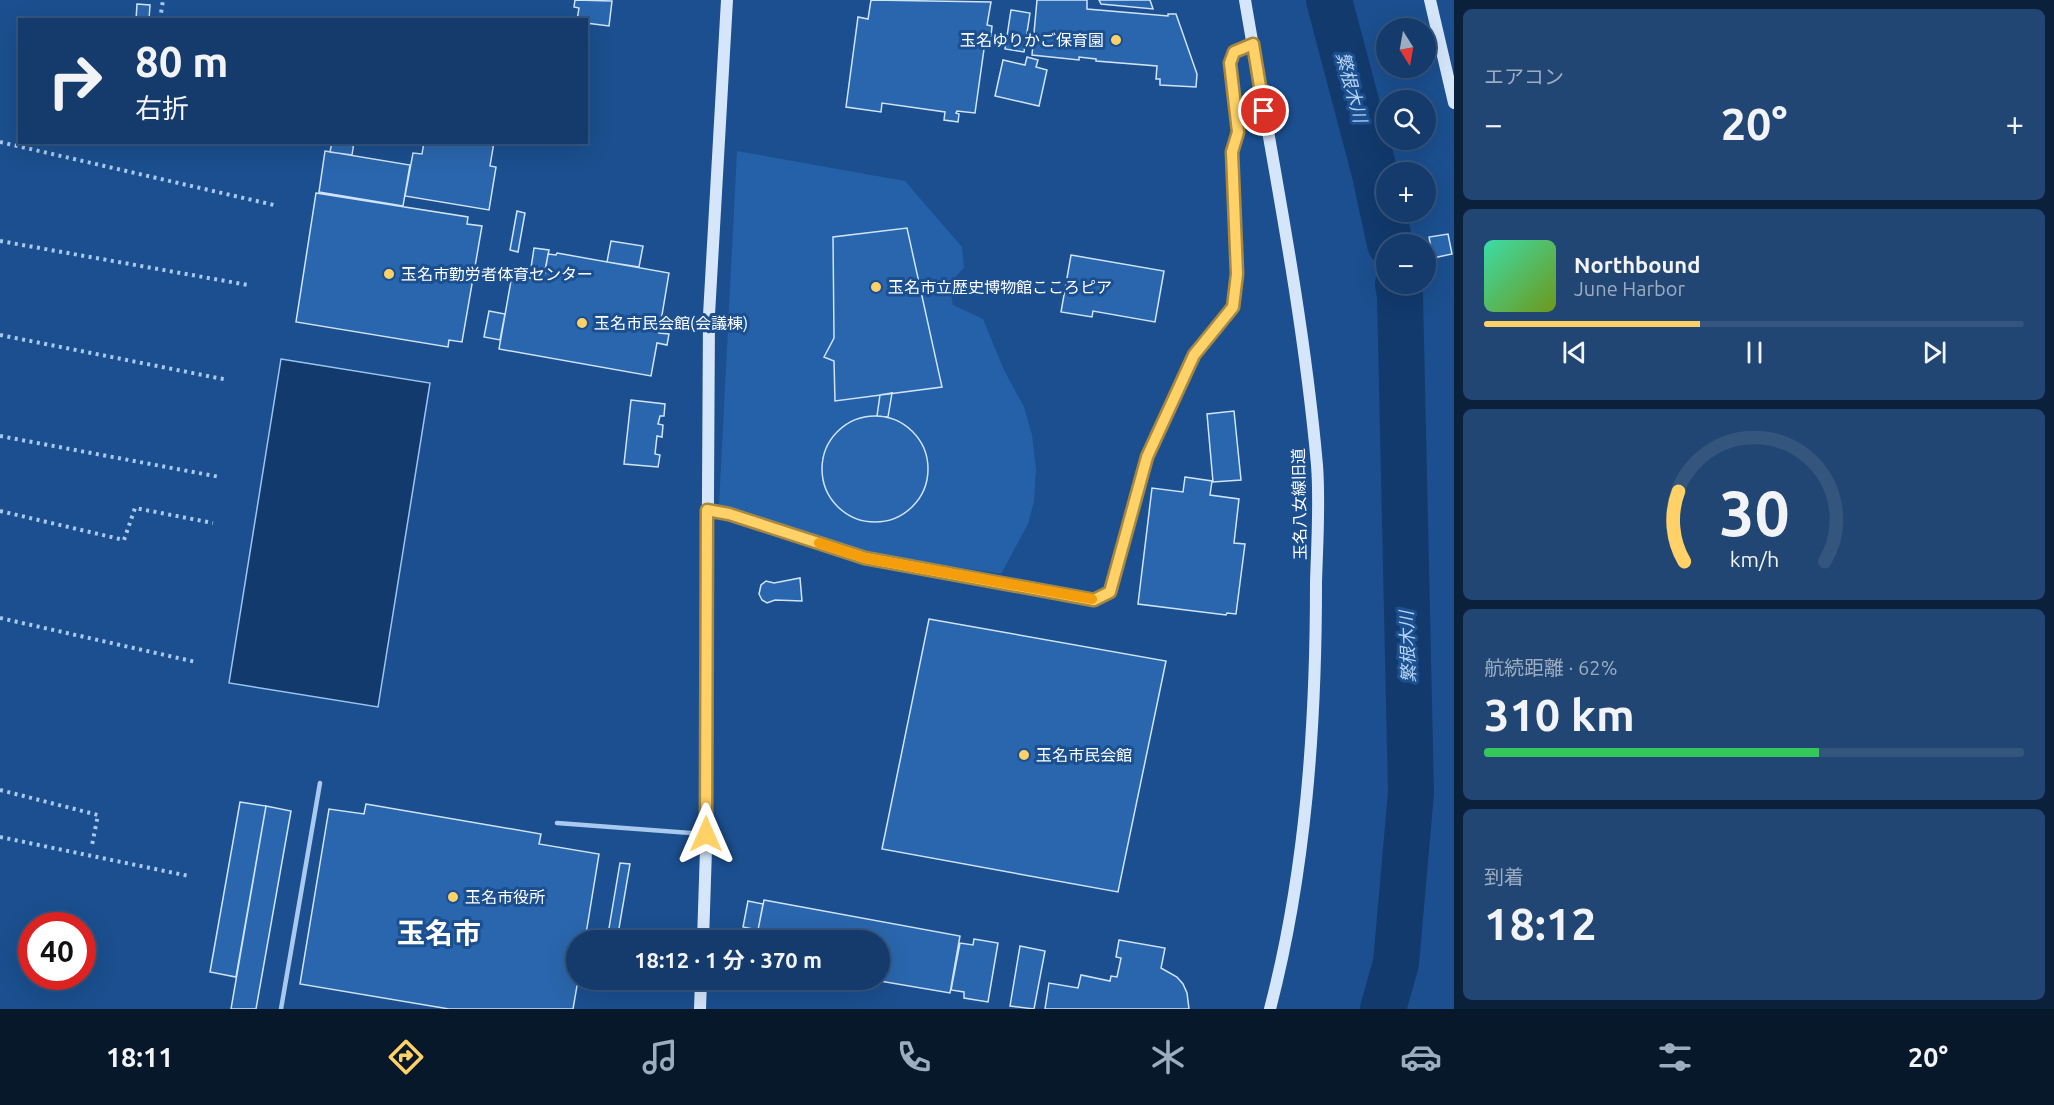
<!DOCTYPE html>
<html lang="ja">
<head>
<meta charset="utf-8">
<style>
  :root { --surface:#143b6b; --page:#214673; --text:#f1f3f6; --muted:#9dadc1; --line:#33557e; --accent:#ffd166 }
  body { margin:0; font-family:Ubuntu,"Noto Sans JP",sans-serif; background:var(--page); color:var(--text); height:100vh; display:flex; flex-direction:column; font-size:22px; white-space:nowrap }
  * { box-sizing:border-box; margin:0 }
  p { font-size:20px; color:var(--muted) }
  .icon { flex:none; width:33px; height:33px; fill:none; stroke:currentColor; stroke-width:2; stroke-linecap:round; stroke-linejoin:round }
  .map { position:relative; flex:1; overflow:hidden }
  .drawer { display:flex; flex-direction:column; gap:9px; padding:9px; background:#0b203b; width:600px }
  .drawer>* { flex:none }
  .banner { position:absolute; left:18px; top:18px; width:570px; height:126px; border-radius:0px; box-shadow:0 6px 24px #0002,0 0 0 2px var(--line); background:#143b6b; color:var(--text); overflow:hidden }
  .needle { width:39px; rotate:169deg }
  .tools { position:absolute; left:1376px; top:18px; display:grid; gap:12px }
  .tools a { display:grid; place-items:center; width:60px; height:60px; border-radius:50%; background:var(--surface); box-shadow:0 6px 24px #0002,0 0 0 2px var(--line); font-size:30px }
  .speed { position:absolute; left:18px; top:912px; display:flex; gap:12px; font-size:30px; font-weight:700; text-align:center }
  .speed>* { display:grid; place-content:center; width:78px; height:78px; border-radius:50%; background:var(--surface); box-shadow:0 6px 24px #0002,0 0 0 2px var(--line); line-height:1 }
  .speed .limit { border:9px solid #d22; background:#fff; color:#111 }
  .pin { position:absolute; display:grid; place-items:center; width:51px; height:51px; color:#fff; margin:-26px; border:3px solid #fff; border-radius:50%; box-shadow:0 2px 6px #0007 }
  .me { position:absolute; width:66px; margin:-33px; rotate:0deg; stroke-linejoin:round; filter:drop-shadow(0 0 4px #0008) }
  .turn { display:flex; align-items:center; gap:21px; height:126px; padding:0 18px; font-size:27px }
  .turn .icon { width:78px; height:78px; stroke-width:2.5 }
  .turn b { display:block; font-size:42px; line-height:51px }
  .big { font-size:45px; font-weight:700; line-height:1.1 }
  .drawer .tile { flex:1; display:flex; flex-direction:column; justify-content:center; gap:9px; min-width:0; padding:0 21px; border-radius:9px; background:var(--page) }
  .drawer .dial { align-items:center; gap:0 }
  .dial svg { height:156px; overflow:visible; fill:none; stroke:var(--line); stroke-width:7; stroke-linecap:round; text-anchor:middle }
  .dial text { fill:var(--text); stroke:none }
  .song { display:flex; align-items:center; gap:18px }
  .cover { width:72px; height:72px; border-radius:9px; background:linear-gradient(135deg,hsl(160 70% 55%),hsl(80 70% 35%)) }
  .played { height:6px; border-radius:3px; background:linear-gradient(90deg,var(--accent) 40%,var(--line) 40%) }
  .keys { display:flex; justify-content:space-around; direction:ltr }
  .heat { display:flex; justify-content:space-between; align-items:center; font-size:33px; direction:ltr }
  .charge { height:9px; border-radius:4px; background:linear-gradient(90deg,#34c759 62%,var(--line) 0) }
  .trip { position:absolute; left:566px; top:930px; width:324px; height:60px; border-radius:30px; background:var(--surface); box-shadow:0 6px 24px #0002,0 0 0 2px var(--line); font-weight:700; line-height:60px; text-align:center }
  .tab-bar { display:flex; height:96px; justify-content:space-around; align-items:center; background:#08182b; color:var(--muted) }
  .tab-bar .icon { width:42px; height:42px }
  .tab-bar .on { color:var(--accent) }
  .tab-bar b { font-size:27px; color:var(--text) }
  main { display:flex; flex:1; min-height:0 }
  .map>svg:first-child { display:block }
</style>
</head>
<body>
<main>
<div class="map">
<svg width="1454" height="1009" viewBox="0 0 1454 1009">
  <rect width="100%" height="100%" fill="#1b4f8f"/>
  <path fill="#2461a8" d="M737 151 905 181 962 247 964 268C950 282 949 285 953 305L983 319 1004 370 1024 407 1032 435 1036 469 1034 501 1028 524 1001 574 869 553 719 505Z"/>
  <path fill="#123a6d" stroke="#9cc4f0" stroke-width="1.5" d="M281 359 430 383 378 707 229 683Z"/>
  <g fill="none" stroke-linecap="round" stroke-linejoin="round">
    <path stroke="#123a6d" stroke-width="46" d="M1329 0 1374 170 1390 244
      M1383 1009 1396 963 1411 793 1400 295 1398 284"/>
  </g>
  <path fill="#2a66ad" stroke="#cfe3fa" stroke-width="1.5" d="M575 0 612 1 609 26 586 23V20H577L579 8 574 7Z
    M871 0 991 2 987 25 992 26 991 36 986 35 975 113 957 111 956 113 959 114 958 122 944 120 945 112 882 103 881 112 846 107 858 17 868 19Z
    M1037 0H1087V9L1168 16V14H1176L1197 74 1196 87 1160 85V79H1156L1157 66 1096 61V59L1079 57V60L1032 55Z
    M1099 0H1150L1153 9 1101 4Z
    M137 4 150 5 149 20H136Z
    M1011 10 1030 13 1024 52 1005 49Z
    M1027 57 1038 60 1036 67 1047 70 1039 106 995 96 1003 60 1025 65Z
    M332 142H354L352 155 330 152Z
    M424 142H494L490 166 496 167 489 210 405 196 413 153 422 154Z
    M325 151 410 165 403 206 319 192Z
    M316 193 468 217 467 224 482 226 462 342 449 340 448 347 296 322Z
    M517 211 525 213 518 252 510 250Z
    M907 228 942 387 835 401 834 361 824 357 834 338 833 237Z
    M1448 234 1452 254 1433 258 1429 237Z
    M611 241 643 246 639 267 607 262Z
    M534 248 549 250 545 270 531 268Z
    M557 253 669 273 659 333 669 334 667 345 657 343 651 376 499 349 512 275 536 279 537 272 545 273 548 254 556 255Z
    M1071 255 1164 271 1155 322 1093 311 1092 317 1061 312Z
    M489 311 505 314 500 340 484 337Z
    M892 393 888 417 877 416 880 395Z
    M631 400 665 404 664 416H660L658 424 663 425 662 437 657 436 655 454 660 455 658 467 624 464Z
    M1234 411 1241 480 1213 482 1207 414Z
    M822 469a53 53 0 1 1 106 0a53 53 0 1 1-106 0Z
    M1185 477 1212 481 1210 495 1239 499 1234 543 1245 544 1236 614 1227 613 1226 615 1138 604 1152 488 1183 492Z
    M800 578 802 601 775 600 767 603 762 600 759 594 761 585 766 581 774 583Z
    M929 619 1166 661 1118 892 882 849Z
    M240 802 266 806 236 977 210 972Z
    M366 804 541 834 539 844 599 854 585 940H576V980H578L573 1009H449L300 984 329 809 364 814Z
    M266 806 291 811 256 1009H231Z
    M620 863 630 864 617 940H607Z
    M764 900 960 936 950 993 874 980H879V940H756Z
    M748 901 763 904 758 930 743 927Z
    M974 939 998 943 988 1002 964 998V992L951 990 960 943 973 945Z
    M1119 940 1165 948 1161 968 1177 977 1183 984 1187 993 1189 1009H1045L1049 983 1078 988 1081 975 1110 981 1111 976 1117 977 1121 958 1116 957Z
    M1020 946 1045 951 1034 1009 1010 1006Z"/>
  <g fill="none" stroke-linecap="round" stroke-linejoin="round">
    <path stroke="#a9c9ee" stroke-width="4" stroke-dasharray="3 4.5" stroke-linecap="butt" d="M160 20 163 0
      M0 142 274 205
      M0 241 248 285
      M0 335 228 380
      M0 436 220 477
      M0 511 124 540 135 508 213 523
      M0 618 196 662
      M0 790 98 815 92 845
      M0 837 189 876"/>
    <path stroke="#a9c9ee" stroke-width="4.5" d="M557 823 704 834
      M281 1009 320 783"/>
    <path stroke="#a9c9ee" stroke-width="6" d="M707 510 729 514 865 558 1094 600 1110 592 1147 457 1194 355 1233 307 1237 274 1232 152 1238 132 1230 63 1234 52 1252 44"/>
    <path stroke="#d6e6fa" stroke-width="12" d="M1245 0C1271 154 1303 309 1317 465 1320 504 1317 544 1316 583 1316 725 1306 871 1270 1009
      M1430 0 1454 103
      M703 940 706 849 709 315 727 0
      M700 1009 701 980"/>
  </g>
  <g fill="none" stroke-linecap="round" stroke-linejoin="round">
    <g stroke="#a68842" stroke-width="15">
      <path id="route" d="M706 834 707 510 729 514 865 558 1094 600 1110 592 1147 457 1194 355 1233 307 1237 274 1232 152 1238 132 1230 63 1234 52 1253 44 1264 111"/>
    </g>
    <use href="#route" stroke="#ffd166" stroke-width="10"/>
    <path stroke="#f59e0b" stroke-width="10" d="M819 543 865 558 1092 599"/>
  </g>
  <g fill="#ffd166" stroke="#1b4f8f" stroke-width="2">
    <circle cx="1116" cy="40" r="6"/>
    <circle cx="389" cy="274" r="6"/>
    <circle cx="876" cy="287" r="6"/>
    <circle cx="582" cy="323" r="6"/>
    <circle cx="1024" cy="755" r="6"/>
    <circle cx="453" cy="897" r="6"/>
  </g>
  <g text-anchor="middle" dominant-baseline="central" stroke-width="6" stroke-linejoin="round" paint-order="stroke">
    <g font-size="16" fill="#fff" stroke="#1b4f8f" text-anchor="start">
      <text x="1104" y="40" text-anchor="end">玉名ゆりかご保育園</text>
      <text x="401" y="274">玉名市勤労者体育センター</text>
      <text x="888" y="287">玉名市立歴史博物館こころピア</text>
      <text x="594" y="323">玉名市民会館(会議棟)</text>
      <text x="1036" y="755">玉名市民会館</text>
      <text x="465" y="897">玉名市役所</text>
    </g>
    <g font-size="16" fill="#fff" stroke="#1b4f8f">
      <text transform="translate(1299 504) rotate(-91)">玉名八女線旧道</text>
    </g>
    <g font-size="18" font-style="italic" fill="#b5d3f5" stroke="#1b4f8f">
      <text transform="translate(1352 87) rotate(75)">繁根木川</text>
      <text transform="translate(1407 647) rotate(-92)">繁根木川</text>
    </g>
    <g font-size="28" font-weight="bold" fill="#fff" stroke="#1b4f8f">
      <text x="439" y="932">玉名市</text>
    </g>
  </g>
</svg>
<div class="tools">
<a><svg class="needle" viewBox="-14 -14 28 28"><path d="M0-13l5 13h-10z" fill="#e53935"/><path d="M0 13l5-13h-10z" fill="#9dadc1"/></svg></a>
<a><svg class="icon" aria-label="search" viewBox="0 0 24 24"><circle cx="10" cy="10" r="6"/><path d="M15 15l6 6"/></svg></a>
<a>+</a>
<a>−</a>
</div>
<div class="speed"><div class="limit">40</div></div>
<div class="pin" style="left:1264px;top:111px;background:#d93025"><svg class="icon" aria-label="arrive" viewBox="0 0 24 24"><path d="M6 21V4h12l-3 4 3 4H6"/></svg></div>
<svg class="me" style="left:706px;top:834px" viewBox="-20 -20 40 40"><path d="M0-17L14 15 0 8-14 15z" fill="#ffd166" stroke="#fff" stroke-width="4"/></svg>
<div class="trip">18:12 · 1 分 · 370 m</div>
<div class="banner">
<div class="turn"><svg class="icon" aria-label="right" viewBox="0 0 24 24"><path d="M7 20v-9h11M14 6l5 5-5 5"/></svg><div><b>80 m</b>右折</div></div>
</div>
</div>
<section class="drawer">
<div class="tile"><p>エアコン</p>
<div class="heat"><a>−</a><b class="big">20°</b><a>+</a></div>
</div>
<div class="tile">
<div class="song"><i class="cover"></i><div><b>Northbound</b><p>June Harbor</p></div></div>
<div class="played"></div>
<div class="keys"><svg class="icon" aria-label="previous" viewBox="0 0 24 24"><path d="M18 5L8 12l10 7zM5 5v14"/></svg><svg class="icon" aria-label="pause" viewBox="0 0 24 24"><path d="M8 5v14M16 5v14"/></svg><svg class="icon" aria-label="next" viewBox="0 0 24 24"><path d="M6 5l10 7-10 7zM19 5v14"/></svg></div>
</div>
<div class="tile dial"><svg viewBox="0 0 100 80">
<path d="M14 69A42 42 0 1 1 86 69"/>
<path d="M14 69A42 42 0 0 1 11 33" stroke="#ffd166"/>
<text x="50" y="56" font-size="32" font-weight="700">30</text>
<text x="50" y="72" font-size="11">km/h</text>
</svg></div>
<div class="tile"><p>航続距離 · 62%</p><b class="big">310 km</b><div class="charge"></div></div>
<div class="tile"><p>到着</p><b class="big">18:12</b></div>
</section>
</main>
<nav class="tab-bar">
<b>18:11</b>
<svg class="icon on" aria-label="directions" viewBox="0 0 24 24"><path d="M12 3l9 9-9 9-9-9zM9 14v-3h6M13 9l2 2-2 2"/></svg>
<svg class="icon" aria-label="music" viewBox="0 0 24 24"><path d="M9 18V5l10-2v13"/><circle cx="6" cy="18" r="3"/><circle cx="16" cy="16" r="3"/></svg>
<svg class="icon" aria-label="phone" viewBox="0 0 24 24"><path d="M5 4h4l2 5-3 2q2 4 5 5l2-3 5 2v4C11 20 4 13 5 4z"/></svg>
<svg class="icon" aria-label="climate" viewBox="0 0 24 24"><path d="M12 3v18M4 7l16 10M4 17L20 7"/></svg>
<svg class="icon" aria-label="car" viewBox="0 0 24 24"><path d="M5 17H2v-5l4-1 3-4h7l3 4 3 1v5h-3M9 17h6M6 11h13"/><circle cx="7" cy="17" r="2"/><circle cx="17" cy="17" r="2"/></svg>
<svg class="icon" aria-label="filters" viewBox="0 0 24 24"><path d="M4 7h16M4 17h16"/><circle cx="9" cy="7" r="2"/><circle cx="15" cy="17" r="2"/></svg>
<b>20°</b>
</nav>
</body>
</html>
